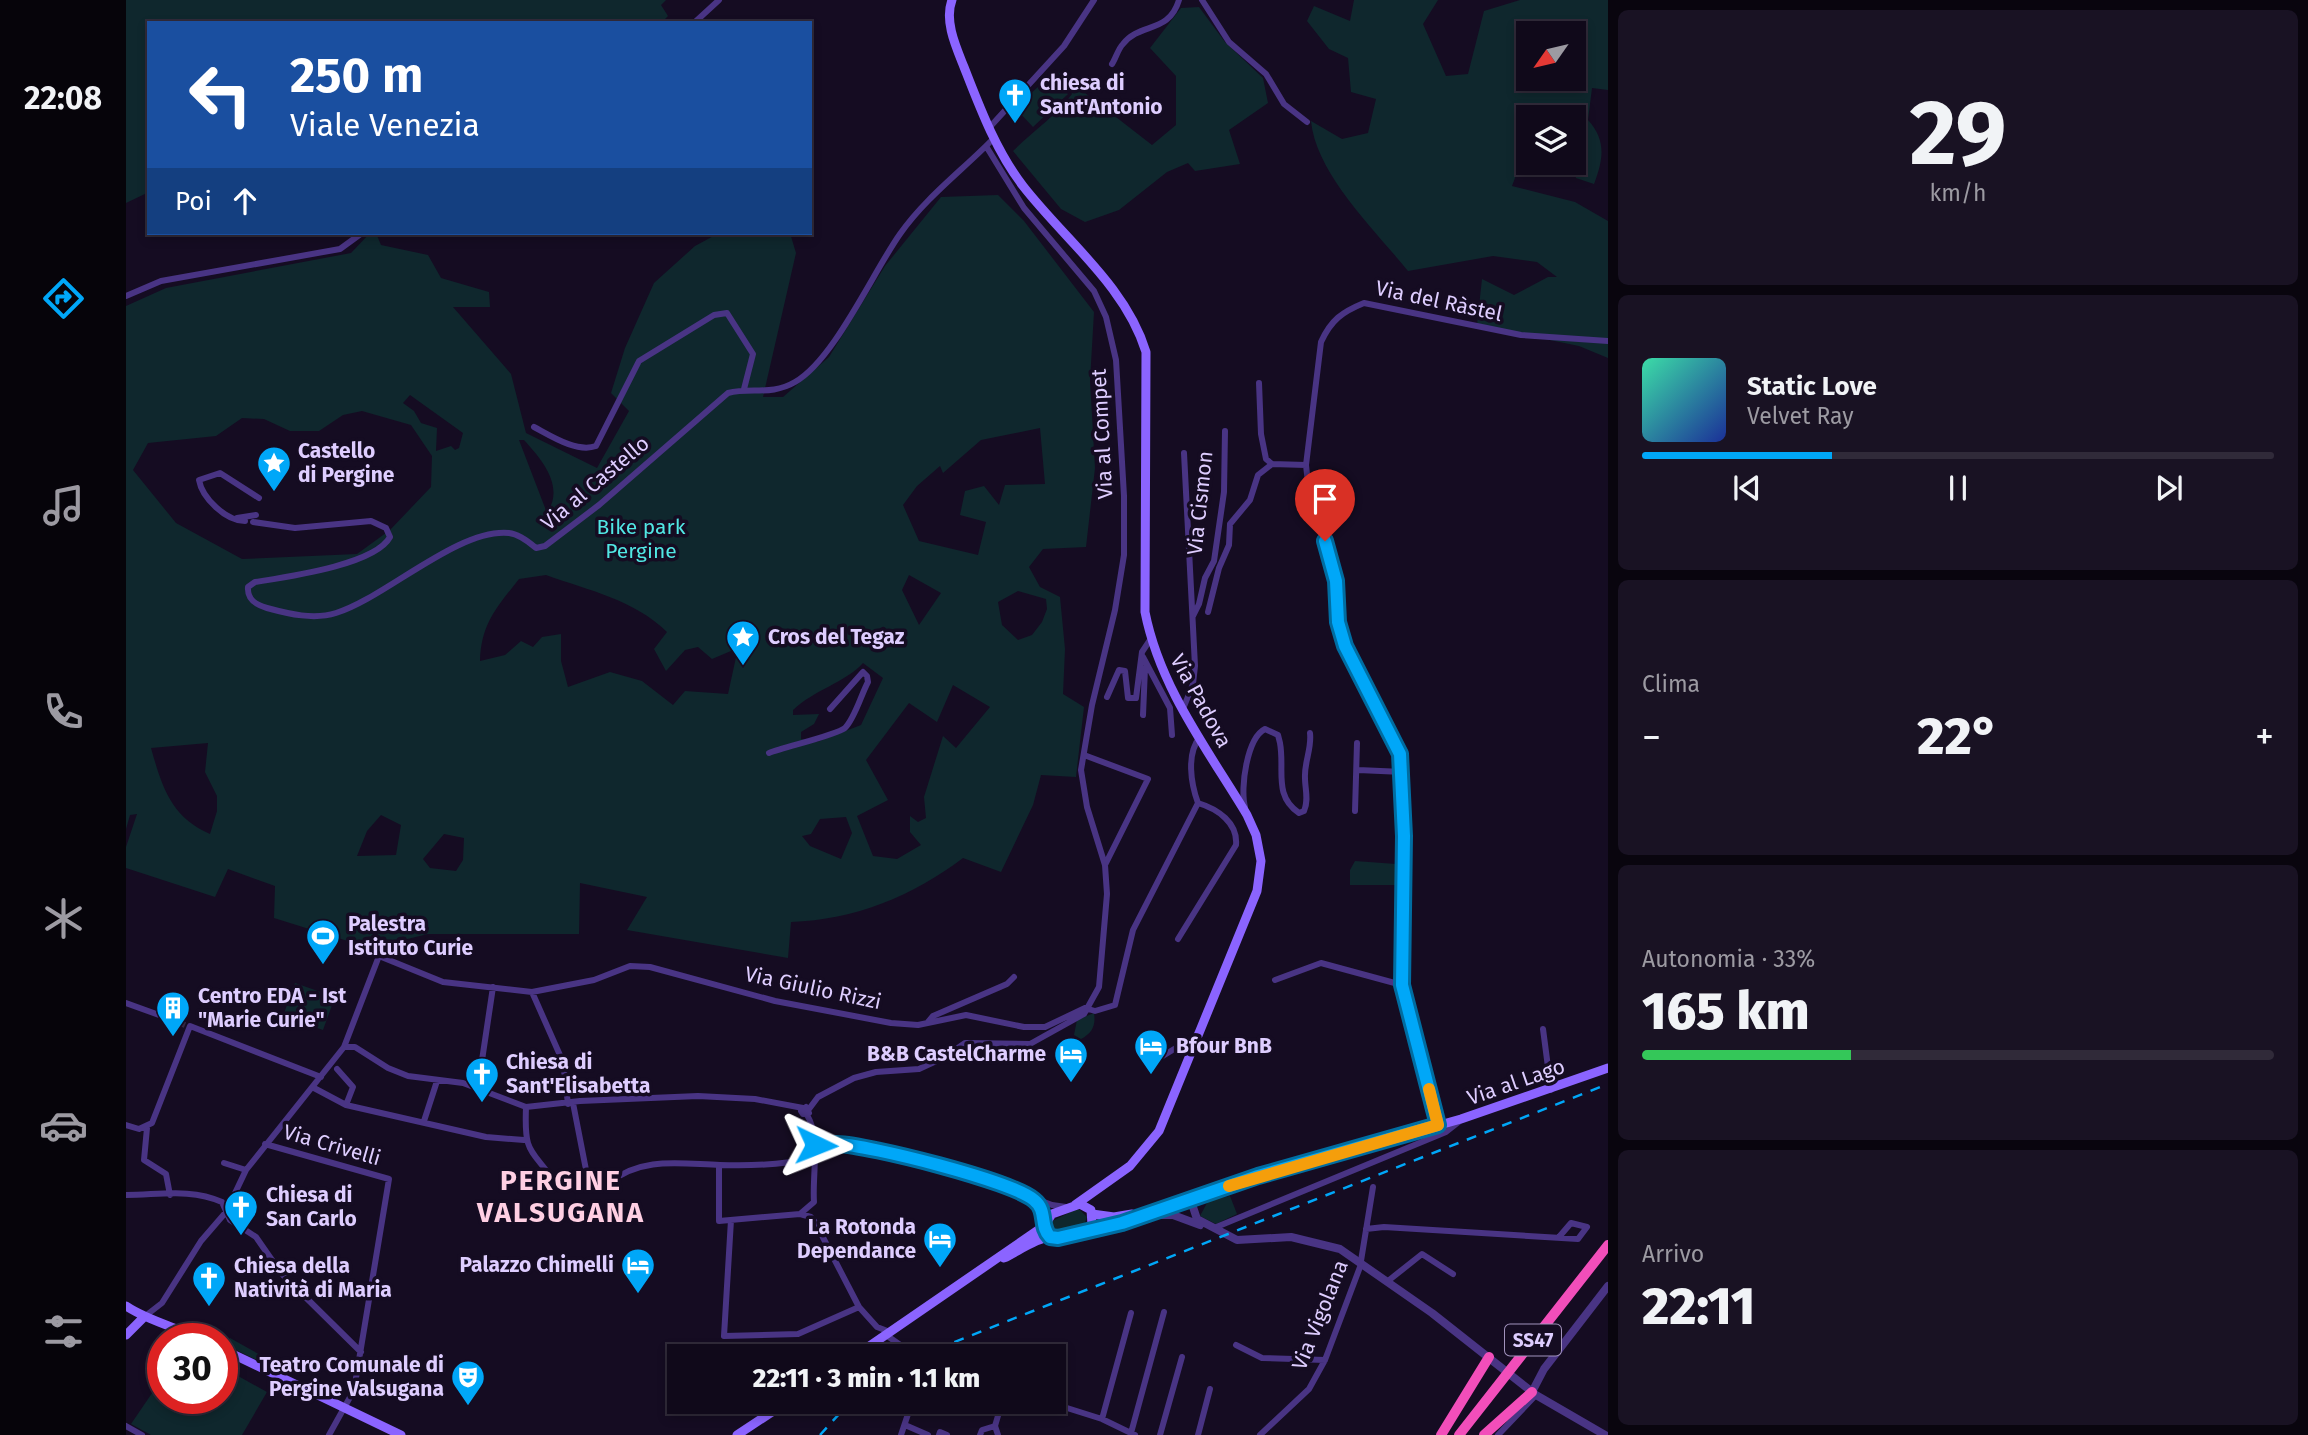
<!DOCTYPE html>
<html lang="it">
<head>
<meta charset="utf-8">
<style>
  :root { --surface:#10091a; --page:#191223; --text:#f1f3f6; --muted:#9c9aa2; --line:#302a39; --accent:#00a7f8 }
  body { margin:0; font-family:"Fira Sans",sans-serif; background:var(--page); color:var(--text); height:100vh; display:flex; flex-direction:column; font-size:26px; white-space:nowrap }
  * { box-sizing:border-box; margin:0 }
  p { font-size:23px; color:var(--muted) }
  .icon { flex:none; width:38px; height:38px; fill:none; stroke:currentColor; stroke-width:2; stroke-linecap:round; stroke-linejoin:round }
  .map { position:relative; flex:1; overflow:hidden }
  .details { display:flex; flex-direction:column; gap:10px; padding:10px; background:#09050e; width:700px }
  .details>* { flex:none }
  .hud { position:absolute; left:21px; top:21px; width:665px; height:214px; border-radius:0px; box-shadow:0 4px 10px #0003,0 0 0 2px var(--line); background:#1a4fa0; color:#fff; overflow:hidden }
  .needle { width:46px; rotate:236deg }
  .tools { position:absolute; left:1390px; top:21px; display:grid; gap:14px }
  .tools a { display:grid; place-items:center; width:70px; height:70px; border-radius:0px; background:var(--surface); box-shadow:0 4px 10px #0003,0 0 0 2px var(--line); font-size:35px }
  .speed { position:absolute; left:21px; top:1323px; display:flex; gap:14px; font-size:35px; font-weight:700; text-align:center }
  .speed>* { display:grid; place-content:center; width:91px; height:91px; border-radius:50%; background:var(--surface); box-shadow:0 4px 10px #0003,0 0 0 2px var(--line); line-height:1 }
  .speed .limit { border:10px solid #d22; background:#fff; color:#111 }
  .pin { position:absolute; display:grid; place-items:center; width:60px; height:60px; color:#fff; margin:-72px -30px; border-radius:50% 50% 50% 0; rotate:-45deg; box-shadow:0 0 7px #0007 }
  .pin .icon { rotate:45deg }
  .me { position:absolute; width:77px; margin:-38px; rotate:92deg; stroke-linejoin:round; filter:drop-shadow(0 0 5px #0008) }
  .turn { display:flex; align-items:center; gap:24px; height:147px; padding:0 28px; font-size:32px }
  .turn .icon { width:91px; height:91px; stroke-width:2.5 }
  .turn b { display:block; font-size:49px; line-height:60px }
  .then { display:flex; align-items:center; height:66px; padding:0 28px; background:#0003; gap:14px; font-size:26px }
  .big { font-size:52px; font-weight:800; line-height:1.1 }
  .details .widget { flex:1; display:flex; flex-direction:column; justify-content:center; gap:10px; min-width:0; padding:0 24px; border-radius:10px; background:var(--page) }
  .details .dial { align-items:center; gap:0 }
  .dial b { font-size:91px; line-height:1 }
  .song { display:flex; align-items:center; gap:21px }
  .cover { width:84px; height:84px; border-radius:10px; background:linear-gradient(135deg,hsl(160 70% 55%),hsl(230 70% 35%)) }
  .played { height:7px; border-radius:4px; background:linear-gradient(90deg,var(--accent) 30%,var(--line) 30%) }
  .keys { display:flex; justify-content:space-around; direction:ltr }
  .heat { display:flex; justify-content:space-between; align-items:center; font-size:38px; direction:ltr }
  .charge { height:10px; border-radius:5px; background:linear-gradient(90deg,#34c759 33%,var(--line) 0) }
  .trip { position:absolute; left:541px; top:1344px; width:399px; height:70px; border-radius:0px; background:var(--surface); box-shadow:0 4px 10px #0003,0 0 0 2px var(--line); font-weight:800; line-height:70px; text-align:center }
  main { display:flex; flex:1; min-height:0 }
  .dock { display:flex; flex-direction:column; width:126px; justify-content:space-around; align-items:center; background:#06040a; color:var(--muted) }
  .dock .icon { width:49px; height:49px }
  .dock .active { color:var(--accent) }
  .dock b { font-size:32px; color:var(--text) }
  .map>svg:first-child { display:block }
</style>
</head>
<body>
<main>
<nav class="dock">
<b>22:08</b>
<svg class="icon active" aria-label="directions" viewBox="0 0 24 24"><path d="M12 3l9 9-9 9-9-9zM9 14v-3h6M13 9l2 2-2 2"/></svg>
<svg class="icon" aria-label="music" viewBox="0 0 24 24"><path d="M9 18V5l10-2v13"/><circle cx="6" cy="18" r="3"/><circle cx="16" cy="16" r="3"/></svg>
<svg class="icon" aria-label="phone" viewBox="0 0 24 24"><path d="M5 4h4l2 5-3 2q2 4 5 5l2-3 5 2v4C11 20 4 13 5 4z"/></svg>
<svg class="icon" aria-label="climate" viewBox="0 0 24 24"><path d="M12 3v18M4 7l16 10M4 17L20 7"/></svg>
<svg class="icon" aria-label="car" viewBox="0 0 24 24"><path d="M5 17H2v-5l4-1 3-4h7l3 4 3 1v5h-3M9 17h6M6 11h13"/><circle cx="7" cy="17" r="2"/><circle cx="17" cy="17" r="2"/></svg>
<svg class="icon" aria-label="filters" viewBox="0 0 24 24"><path d="M4 7h16M4 17h16"/><circle cx="9" cy="7" r="2"/><circle cx="15" cy="17" r="2"/></svg>
</nav>
<div class="map">
<svg width="1482" height="1435" viewBox="0 0 1482 1435">
  <rect width="100%" height="100%" fill="#150c22"/>
  <path fill="#0f272d" fill-rule="evenodd" d="M0 0H540L535 5 542 16 535 23H23V192L0 203Z
    M1228 0H1312L1297 24 1320 76 1342 74 1358 11 1394 0H1482V90L1466 88 1462 120C1481 141 1477 160 1468 184L1450 178 1446 163 1447 117H1402V158L1396 159 1386 186 1449 202 1482 221V358L1453 346 1351 325 1356 279 1388 295 1422 277H1431L1411 262 1367 256 1282 271C1249 230 1190 174 1185 121L1216 139 1242 133 1250 99 1225 92 1222 58 1203 49 1181 21 1188 6 1224 21ZM1402 33H1447V79H1402Z
    M1073 7 1099 42 1137 78 1142 103 1103 130 1114 164 1069 171 1062 163 1041 172 993 210 959 222 935 209 887 151C907 131 930 116 946 94L932 72 1026 145 1050 125V76L1024 48 1055 8Z
    M925 75 942 94 907 127 889 108Z
    M872 195 898 221 968 312 964 381 969 468 960 547 917 549 903 567 914 587 934 597 939 649 937 694 958 707 950 777 915 775 907 805 875 872 837 858C787 896 728 920 665 922L662 958 501 930 521 897 454 883 453 934H302L244 948 148 918 149 886 102 869 89 897 0 868V847L11 814 4 815 0 829V306L40 288 225 253 244 233H250L255 245 302 255 315 278 363 292 364 307H327L385 374 400 433 471 468 503 411 485 393 499 348 528 283 569 246 593 233H664L670 253 637 397H657L703 357 759 266 815 197ZM284 395 337 433 333 448 329 450 325 446 310 451 311 428 295 423 288 411 277 403ZM236 411 285 425 306 456 305 487 264 530 231 554 116 559 50 523 7 470 22 443 90 436 116 418 138 419 164 431H193L217 415ZM914 428 919 484 879 485 873 505 858 486 839 491 834 515 860 522 852 555 793 541 777 505 791 486 814 466 817 473 855 440ZM393 440H398C416 460 439 486 421 513ZM420 575C464 591 507 599 541 632L528 649 540 671 559 650 572 647 586 659 612 648 602 694 559 691 547 705 516 681 484 672 442 687 435 661V634L416 637 407 647 395 641 379 655 354 661C355 624 371 607 393 579ZM783 575 815 593 793 625 776 590ZM892 591 920 599 921 609 916 622 906 635 892 640 876 625 872 602ZM737 663 757 678 735 725 691 742 675 739V732L688 724 693 714 667 715V710C688 690 720 682 737 663ZM827 685 864 707 830 748 817 736 798 797 800 818 792 822 784 816V832L795 845 771 859 747 856 731 816 762 800 740 760 783 703 811 722ZM82 743 79 772 91 796V811L84 834C45 817 36 787 25 748ZM255 815 275 825 270 855 231 856 241 831ZM720 817 726 833 715 859 684 846 676 836 685 834 694 819ZM318 834 338 838 337 860 330 871 304 868 297 859Z
    M1229 861 1270 864 1272 885H1224V870Z
    M169 983 209 997 197 1030 157 1016Z
    M968 1013C970 1026 966 1033 955 1039L948 1035 951 1020Z
    M1104 1196 1111 1214 1090 1224 1074 1216 1082 1201Z
    M949 1210H954L961 1217 958 1225 938 1234 926 1231V1221Z
    M104 1338 147 1362 145 1367 100 1345Z
    M96 1367 141 1392 116 1435H25L5 1424 37 1377V1398H96Z"/>
  <g fill="none" stroke-linecap="round" stroke-linejoin="round">
    <path stroke="#332943" stroke-width="6" stroke-dasharray="6 3" stroke-linecap="butt" d="M47 1020 59 1025"/>
    <path stroke="#493484" stroke-width="6" d="M1076 0 1103 42 1140 74 1158 104 1181 122
      M568 23 593 0
      M986 64C990 58 992 49 997 44 1014 22 1043 34 1053 0
      M863 128 938 46 968 0
      M0 296 35 281 214 249 236 233
      M1133 383 1135 434 1140 459 1146 464 1180 465
      M408 427C425 436 451 453 470 446L513 361 588 315 601 313 627 354 618 389
      M111 518 130 515
      M119 521C100 521 76 498 73 480L94 473 133 498
      M127 522 169 528 245 521 260 528 264 537C249 565 160 577 129 582L122 587C121 600 130 605 141 608 163 614 188 620 210 613 259 598 332 528 383 533 393 534 403 542 410 548L419 546 473 505 602 393C625 387 645 396 669 382 708 360 747 272 774 234 800 197 837 170 868 138
      M1082 612 1093 568 1103 545 1104 524 1124 500 1132 475 1146 464
      M1067 616 1073 604 1079 578 1088 561 1098 492 1099 431
      M1017 657 1044 708 1046 735
      M981 697 993 670 999 671 1002 698H1010L1016 652 1024 640
      M1057 709 1067 684 1069 666 1058 453
      M1017 715 1019 668
      M643 753C658 747 711 735 719 728 729 718 735 695 742 682L741 676 737 672 704 709
      M958 755 1022 779 979 865
      M1232 770 1277 772
      M1072 803C1065 784 1060 754 1074 737
      M1119 807C1114 788 1121 738 1139 729L1152 735 1154 743C1159 770 1147 795 1173 813L1178 811C1183 800 1179 789 1179 778 1178 762 1186 749 1184 733
      M1229 811 1231 743
      M1149 980 1195 963 1276 985
      M406 992 437 1062 442 1104
      M0 1003 47 1020
      M959 1008 969 1011 989 1005 1007 930 1072 803C1092 809 1112 823 1110 845L1052 939
      M802 1022 807 1016 881 984 888 977
      M1417 1029 1425 1090
      M218 1047H229L262 1068 282 1076 337 1083 400 1107 454 1101 572 1096 629 1099 677 1108
      M1035 1057 1073 1034
      M211 1069 227 1087 220 1105
      M352 1087 367 987
      M188 1088 220 1105 360 1137 398 1140
      M447 1103 462 1180
      M400 1107C398 1156 405 1147 430 1184L443 1182
      M680 1107 683 1113 677 1114 675 1111Z
      M683 1109 692 1097 728 1078 750 1072 793 1069 819 1057 839 1043 904 1044 958 1014 973 987 981 894 979 865 961 807 955 770 966 705 989 610 998 555V496L990 360 980 317 968 291 898 208 860 146
      M298 1121 311 1081
      M0 1125 13 1129 26 1123 64 1026 195 1077
      M1312 1126 1276 985 1278 836 1274 754 1219 646 1212 622 1206 561 1182 483 1180 465 1195 342C1205 320 1216 312 1238 303L1395 335 1482 341
      M21 1128 18 1160 40 1174 44 1195
      M688 1136 705 1138 712 1144
      M139 1144 263 1179 228 1390 203 1435
      M690 1145C771 1146 851 1176 926 1205L940 1207
      M98 1163 120 1170
      M593 1165V1221L674 1214 688 1202C686 1175 695 1137 681 1115
      M483 1183C516 1156 555 1164 594 1165 624 1166 657 1165 687 1158
      M0 1195C33 1195 65 1188 96 1202L104 1220 130 1237 155 1273 235 1352
      M908 1200 915 1207 919 1221
      M674 1214 685 1217 689 1222 733 1307 751 1327 764 1332
      M605 1220 598 1336 672 1334 733 1307
      M1088 1228 1320 1132 1334 1121
      M1240 1229 1258 1227 1452 1239 1461 1227 1445 1223 1433 1237
      M1262 1281 1296 1254 1327 1274
      M18 1317 36 1303 75 1241 100 1212 120 1170 218 1047 253 956 317 982 406 992 468 980 504 966 524 967 649 1001 765 1023 792 1025 840 1015 898 1027H919L959 1008
      M760 1335 790 1356
      M1110 1345 1136 1358 1199 1360
      M922 1402 976 1419 1009 1435
      M976 1419 1005 1313
      M779 1425 802 1435
      M0 1426 16 1435
      M1005 1433 1038 1312
      M775 1435 786 1402
      M813 1435 814 1432 821 1435
      M854 1435 856 1430 869 1426
      M872 1435 869 1426 876 1402
      M1034 1435 1056 1357
      M1072 1435 1084 1389
      M1134 1435 1183 1389 1199 1360 1234 1267 1247 1187
      M1372 1435 1410 1395"/>
    <path stroke="#493484" stroke-width="8" d="M1064 1198 1071 1219 1111 1240 1165 1237 1214 1249 1306 1313 1410 1395 1479 1435
      M1025 1215H1047L1074 1225
      M1406 1392 1418 1369 1482 1286"/>
    <path stroke="#8b64ff" stroke-width="9" d="M826 0C818 21 830 47 838 67 854 108 870 151 897 186 939 240 1000 286 1020 352L1019 612C1034 688 1082 750 1121 815L1130 835 1135 861 1131 891 1033 1131 1004 1166 949 1205
      M966 1214 988 1217 1006 1214
      M958 1231 985 1226 1150 1171 1335 1119 1482 1068
      M878 1258C891 1252 910 1238 924 1237 939 1236 954 1236 966 1225L965 1210 954 1204 926 1214 918 1226 924 1237
      M0 1306C22 1321 50 1327 75 1339
      M0 1335 18 1317
      M96 1349 275 1435
      M729 1356 918 1226
      M611 1435 661 1402"/>
    <path stroke="#f24eba" stroke-width="10" d="M1315 1435 1363 1357
      M1358 1435 1406 1392"/>
    <path stroke="#00a7f8" stroke-width="2.5" stroke-dasharray="10 9" stroke-linecap="butt" d="M793 1356 1482 1084
      M694 1435 724 1402"/>
    <path stroke="#f24eba" stroke-width="10" d="M1333 1435 1482 1245"/>
  </g>
  <g fill="none" stroke-linecap="round" stroke-linejoin="round">
    <g stroke="#006da1" stroke-width="18">
      <path id="route" d="M690 1145C697 1145 704 1144 711 1144 743 1145 886 1181 908 1200 922 1211 913 1226 924 1237L932 1238 996 1223 1132 1176 1312 1125 1276 985 1278 836 1274 754 1219 646 1212 622 1210 581 1199 541"/>
    </g>
    <use href="#route" stroke="#00a7f8" stroke-width="12"/>
    <path stroke="#f59e0b" stroke-width="12" d="M1103 1186 1312 1125 1303 1089"/>
  </g>
  <defs>
    <g id="church-pin" transform="scale(1.75)"><path d="M0 17L-7.5 6A9.5 9.5 0 1 1 7.5 6Z" fill="#00a7f8" stroke="#150c22"/><path d="M-1.2-6h2.4v3.5h3.3v2.4h-3.3V6h-2.4V-.1h-3.3v-2.4h3.3Z" fill="#fff"/></g>
    <g id="sight-pin" transform="scale(1.75)"><path d="M0 17L-7.5 6A9.5 9.5 0 1 1 7.5 6Z" fill="#00a7f8" stroke="#150c22"/><path d="M0-6L1.8-2.2L6-1.7L2.9 1.2L3.7 5.4L0 3.3L-3.7 5.4L-2.9 1.2L-6-1.7L-1.8-2.2Z" fill="#fff"/></g>
    <g id="stadium-pin" transform="scale(1.75)"><path d="M0 17L-7.5 6A9.5 9.5 0 1 1 7.5 6Z" fill="#00a7f8" stroke="#150c22"/><path d="M0-5a6.5 5 0 1 0 0 10a6.5 5 0 1 0 0-10ZM-3.5-1.8h7v3.6h-7Z" fill="#fff"/></g>
    <g id="building-pin" transform="scale(1.75)"><path d="M0 17L-7.5 6A9.5 9.5 0 1 1 7.5 6Z" fill="#00a7f8" stroke="#150c22"/><path d="M-4-6H4V6H1V3H-1V6H-4ZM-2.5-4.3h1.7v1.8h-1.7ZM.8-4.3h1.7v1.8H.8ZM-2.5-1h1.7V.8h-1.7ZM.8-1h1.7V.8H.8Z" fill="#fff"/></g>
    <g id="hotel-pin" transform="scale(1.75)"><path d="M0 17L-7.5 6A9.5 9.5 0 1 1 7.5 6Z" fill="#00a7f8" stroke="#150c22"/><path d="M-6-4.5h1.5V1H6V5H4.5V3h-9V5H-6ZM-4 0a1.8 1.8 0 1 1 3.6 0ZM.5 0V-2.5h3Q6-2.5 6 0Z" fill="#fff"/></g>
    <g id="theatre-pin" transform="scale(1.75)"><path d="M0 17L-7.5 6A9.5 9.5 0 1 1 7.5 6Z" fill="#00a7f8" stroke="#150c22"/><path d="M-5-5.5Q0-4 5-5.5V0Q5 5 0 6Q-5 5-5 0ZM-3.3-2.5H-1v1.5H-3.3ZM1-2.5H3.3v1.5H1ZM-2.8 1Q0 5.5 2.8 1Z" fill="#fff"/></g>
  </defs>
  <g fill-rule="evenodd">
    <use href="#church-pin" x="889" y="95"/>
    <use href="#sight-pin" x="148" y="463"/>
    <use href="#sight-pin" x="617" y="637"/>
    <use href="#stadium-pin" x="197" y="936"/>
    <use href="#building-pin" x="47" y="1008"/>
    <use href="#hotel-pin" x="1025" y="1046"/>
    <use href="#hotel-pin" x="945" y="1054"/>
    <use href="#church-pin" x="356" y="1074"/>
    <use href="#church-pin" x="115" y="1207"/>
    <use href="#hotel-pin" x="814" y="1239"/>
    <use href="#hotel-pin" x="512" y="1265"/>
    <use href="#church-pin" x="83" y="1278"/>
    <use href="#theatre-pin" x="342" y="1377"/>
  </g>
  <g text-anchor="middle" dominant-baseline="central" stroke-width="7" stroke-linejoin="round" paint-order="stroke">
    <rect fill="#150c22" stroke="#a293bd" stroke-width="2" x="1379" y="1324.5" width="56" height="31" rx="5"/>
    <g font-size="19" font-weight="bold" fill="#decdff">
      <text x="1407" y="1340">SS47</text>
    </g>
    <g font-size="21" font-weight="bold" fill="#decdff" stroke="#150c22" text-anchor="start">
      <text x="914" y="83">chiesa di<tspan x="914" dy="24">Sant'Antonio</tspan></text>
      <text x="172" y="451">Castello<tspan x="172" dy="24">di Pergine</tspan></text>
      <text x="642" y="637">Cros del Tegaz</text>
      <text x="222" y="924">Palestra<tspan x="222" dy="24">Istituto Curie</tspan></text>
      <text x="72" y="996">Centro EDA - Ist<tspan x="72" dy="24">"Marie Curie"</tspan></text>
      <text x="1050" y="1046">Bfour BnB</text>
      <text x="920" y="1054" text-anchor="end">B&amp;B CastelCharme</text>
      <text x="380" y="1062">Chiesa di<tspan x="380" dy="24">Sant'Elisabetta</tspan></text>
      <text x="140" y="1195">Chiesa di<tspan x="140" dy="24">San Carlo</tspan></text>
      <text x="790" y="1227" text-anchor="end">La Rotonda<tspan x="790" dy="24">Dependance</tspan></text>
      <text x="488" y="1265" text-anchor="end">Palazzo Chimelli</text>
      <text x="108" y="1266">Chiesa della<tspan x="108" dy="24">Natività di Maria</tspan></text>
      <text x="318" y="1365" text-anchor="end">Teatro Comunale di<tspan x="318" dy="24">Pergine Valsugana</tspan></text>
    </g>
    <g font-size="21" fill="#decdff" stroke="#150c22">
      <text transform="translate(1313 301) rotate(12)">Via del Ràstel</text>
      <text transform="translate(976 434) rotate(-93)">Via al Compet</text>
      <text transform="translate(469 483) rotate(-40)">Via al Castello</text>
      <text transform="translate(1074 503) rotate(-84)">Via Cismon</text>
      <text transform="translate(1075 701) rotate(61)">Via Padova</text>
      <text transform="translate(687 988) rotate(12)">Via Giulio Rizzi</text>
      <text transform="translate(1390 1082) rotate(-19)">Via al Lago</text>
      <text transform="translate(206 1145) rotate(16)">Via Crivelli</text>
      <text transform="translate(1194 1315) rotate(-68)">Via Vigolana</text>
    </g>
    <g font-size="21" fill="#51e7e4" stroke="#150c22">
      <text x="515" y="527">Bike park<tspan x="515" dy="24">Pergine</tspan></text>
    </g>
    <g font-size="28" font-weight="bold" letter-spacing="2" fill="#ffcfe3" stroke="#150c22">
      <text x="435" y="1180">PERGINE<tspan x="435" dy="32">VALSUGANA</tspan></text>
    </g>
  </g>
</svg>
<div class="tools">
<a><svg class="needle" viewBox="-14 -14 28 28"><path d="M0-13l5 13h-10z" fill="#e53935"/><path d="M0 13l5-13h-10z" fill="#9c9aa2"/></svg></a>
<a><svg class="icon" aria-label="layers" viewBox="0 0 24 24"><path d="M12 4l9 5-9 5-9-5zM3 14l9 5 9-5"/></svg></a>
</div>
<div class="speed"><div class="limit">30</div></div>
<div class="pin" style="left:1199px;top:541px;background:#d93025"><svg class="icon" aria-label="arrive" viewBox="0 0 24 24"><path d="M6 21V4h12l-3 4 3 4H6"/></svg></div>
<svg class="me" style="left:690px;top:1145px" viewBox="-20 -20 40 40"><path d="M0-17L14 15 0 8-14 15z" fill="#00a7f8" stroke="#fff" stroke-width="4"/></svg>
<div class="trip">22:11 · 3 min · 1.1 km</div>
<div class="hud">
<div class="turn"><svg class="icon" aria-label="left" viewBox="0 0 24 24"><path d="M17 20v-9H6M10 6l-5 5 5 5"/></svg><div><b>250 m</b>Viale Venezia</div></div>
<div class="then">Poi<svg class="icon" aria-label="ahead" viewBox="0 0 24 24"><path d="M12 20V5M6 11l6-6 6 6"/></svg></div>
</div>
</div>
<section class="details">
<div class="widget dial"><b>29</b><p>km/h</p></div>
<div class="widget">
<div class="song"><i class="cover"></i><div><b>Static Love</b><p>Velvet Ray</p></div></div>
<div class="played"></div>
<div class="keys"><svg class="icon" aria-label="previous" viewBox="0 0 24 24"><path d="M18 5L8 12l10 7zM5 5v14"/></svg><svg class="icon" aria-label="pause" viewBox="0 0 24 24"><path d="M8 5v14M16 5v14"/></svg><svg class="icon" aria-label="next" viewBox="0 0 24 24"><path d="M6 5l10 7-10 7zM19 5v14"/></svg></div>
</div>
<div class="widget"><p>Clima</p>
<div class="heat"><a>−</a><b class="big">22°</b><a>+</a></div>
</div>
<div class="widget"><p>Autonomia · 33%</p><b class="big">165 km</b><div class="charge"></div></div>
<div class="widget"><p>Arrivo</p><b class="big">22:11</b></div>
</section>
</main>
</body>
</html>
